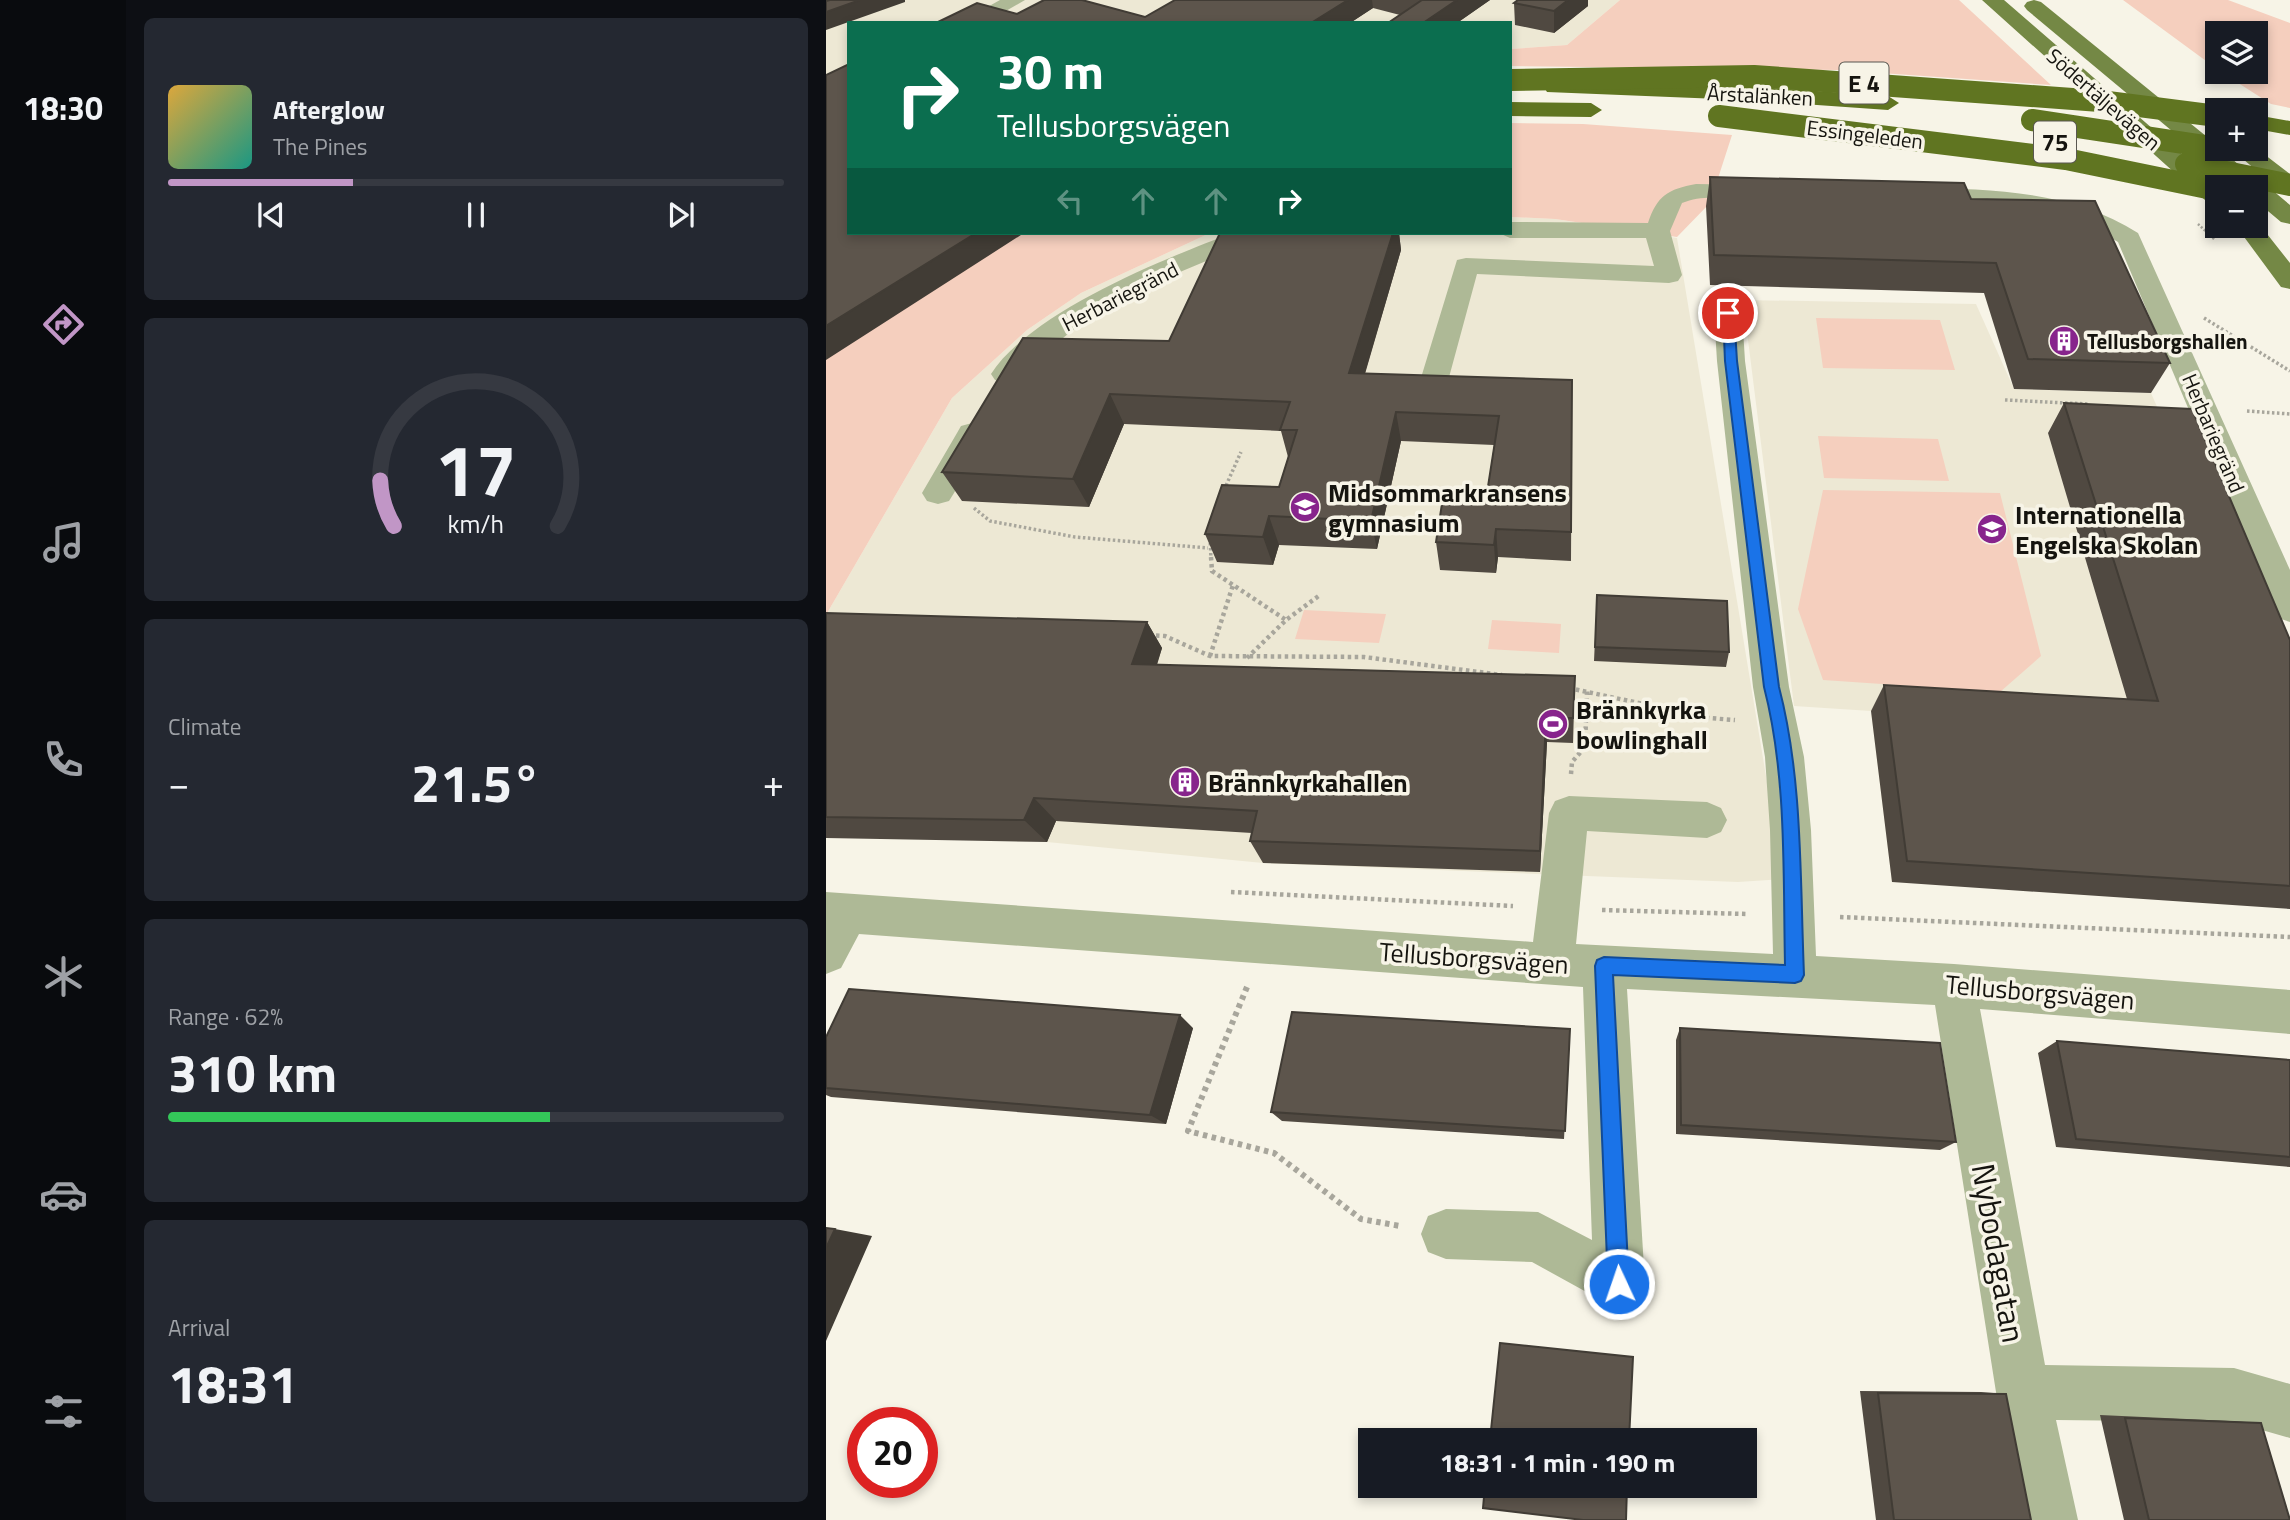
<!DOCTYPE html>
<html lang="en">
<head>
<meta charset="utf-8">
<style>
  :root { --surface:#171b24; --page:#242831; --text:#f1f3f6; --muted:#9ea1a6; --line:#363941; --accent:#c196c6 }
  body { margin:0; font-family:"Titillium Web",sans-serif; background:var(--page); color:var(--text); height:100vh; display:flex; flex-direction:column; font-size:26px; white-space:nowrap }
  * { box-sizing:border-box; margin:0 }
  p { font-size:23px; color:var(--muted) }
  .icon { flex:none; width:38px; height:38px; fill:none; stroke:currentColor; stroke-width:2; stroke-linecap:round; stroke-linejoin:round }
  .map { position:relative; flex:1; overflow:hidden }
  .side { display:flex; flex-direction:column; gap:18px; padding:18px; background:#0d0f14; width:700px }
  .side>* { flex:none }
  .guide { position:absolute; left:21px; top:21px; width:665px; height:214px; border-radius:0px; box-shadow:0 4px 10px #0003; background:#0b6e4f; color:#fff; overflow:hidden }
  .controls { position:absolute; left:1379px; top:21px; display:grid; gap:14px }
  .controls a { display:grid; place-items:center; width:63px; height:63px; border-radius:0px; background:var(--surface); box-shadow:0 4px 10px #0003; font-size:35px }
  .speed { position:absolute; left:21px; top:1407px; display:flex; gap:14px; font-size:35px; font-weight:700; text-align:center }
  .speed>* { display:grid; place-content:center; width:91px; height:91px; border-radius:50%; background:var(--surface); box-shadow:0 4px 10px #0003; line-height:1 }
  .speed .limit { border:10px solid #d22; background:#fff; color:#111 }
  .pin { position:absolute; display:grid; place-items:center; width:60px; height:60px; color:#fff; margin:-30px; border:4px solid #fff; border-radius:50%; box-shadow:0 2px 7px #0007 }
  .me { position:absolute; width:77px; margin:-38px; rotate:357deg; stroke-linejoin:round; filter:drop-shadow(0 0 5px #0008) }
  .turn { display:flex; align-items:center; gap:24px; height:147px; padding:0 35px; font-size:32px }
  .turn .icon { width:91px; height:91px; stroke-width:2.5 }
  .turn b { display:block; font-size:49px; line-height:60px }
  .lanes { display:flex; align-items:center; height:66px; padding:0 35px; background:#0003; justify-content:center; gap:35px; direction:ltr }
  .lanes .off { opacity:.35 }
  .big { font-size:52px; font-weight:700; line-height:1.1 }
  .side .widget { flex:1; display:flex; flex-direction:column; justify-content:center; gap:10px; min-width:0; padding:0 24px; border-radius:10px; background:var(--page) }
  .side .dial { align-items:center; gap:0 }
  .dial svg { height:182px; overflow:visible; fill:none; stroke:var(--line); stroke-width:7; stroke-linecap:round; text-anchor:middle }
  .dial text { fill:var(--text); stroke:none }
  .song { display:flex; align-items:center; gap:21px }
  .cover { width:84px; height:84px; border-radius:10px; background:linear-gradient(135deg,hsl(40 70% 55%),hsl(170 70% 35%)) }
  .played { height:7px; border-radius:4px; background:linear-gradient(90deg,var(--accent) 30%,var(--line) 30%) }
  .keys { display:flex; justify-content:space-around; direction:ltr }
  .heat { display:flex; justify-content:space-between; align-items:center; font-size:38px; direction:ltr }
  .charge { height:10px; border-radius:5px; background:linear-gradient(90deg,#34c759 62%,var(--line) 0) }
  .trip { position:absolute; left:532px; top:1428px; width:399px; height:70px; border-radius:0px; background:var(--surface); box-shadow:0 4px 10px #0003; font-weight:700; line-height:70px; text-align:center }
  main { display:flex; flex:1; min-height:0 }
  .tabs { display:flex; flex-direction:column; width:126px; justify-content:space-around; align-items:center; background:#090b0e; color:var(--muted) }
  .tabs .icon { width:49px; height:49px }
  .tabs .current { color:var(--accent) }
  .tabs b { font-size:32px; color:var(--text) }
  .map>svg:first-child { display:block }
</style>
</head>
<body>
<main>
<nav class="tabs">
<b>18:30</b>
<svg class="icon current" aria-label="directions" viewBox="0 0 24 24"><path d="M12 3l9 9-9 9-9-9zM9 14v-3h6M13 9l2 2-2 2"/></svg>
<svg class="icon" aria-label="music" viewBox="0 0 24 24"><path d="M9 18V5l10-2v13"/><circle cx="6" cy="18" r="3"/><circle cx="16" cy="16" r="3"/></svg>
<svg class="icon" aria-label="phone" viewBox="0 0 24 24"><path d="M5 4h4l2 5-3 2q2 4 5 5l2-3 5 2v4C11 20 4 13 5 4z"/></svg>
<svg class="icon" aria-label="climate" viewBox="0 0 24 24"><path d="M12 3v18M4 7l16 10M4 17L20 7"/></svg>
<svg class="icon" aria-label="car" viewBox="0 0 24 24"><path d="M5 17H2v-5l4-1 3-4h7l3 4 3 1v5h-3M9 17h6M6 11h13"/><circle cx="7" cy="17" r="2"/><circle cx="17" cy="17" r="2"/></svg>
<svg class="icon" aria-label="filters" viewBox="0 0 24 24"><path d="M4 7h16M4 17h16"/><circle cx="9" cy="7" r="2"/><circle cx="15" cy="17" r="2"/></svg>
</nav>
<section class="side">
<div class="widget">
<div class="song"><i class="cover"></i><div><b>Afterglow</b><p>The Pines</p></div></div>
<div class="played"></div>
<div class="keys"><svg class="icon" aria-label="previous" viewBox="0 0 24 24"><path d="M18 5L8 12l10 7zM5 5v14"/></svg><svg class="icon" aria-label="pause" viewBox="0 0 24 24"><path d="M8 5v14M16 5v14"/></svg><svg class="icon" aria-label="next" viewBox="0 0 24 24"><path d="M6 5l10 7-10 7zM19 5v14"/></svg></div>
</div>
<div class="widget dial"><svg viewBox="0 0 100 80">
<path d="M14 69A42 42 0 1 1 86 69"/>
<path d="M14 69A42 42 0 0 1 8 49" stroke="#c196c6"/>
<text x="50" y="56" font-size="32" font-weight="700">17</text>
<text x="50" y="72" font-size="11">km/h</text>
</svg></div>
<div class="widget"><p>Climate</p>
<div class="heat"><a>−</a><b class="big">21.5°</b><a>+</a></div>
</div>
<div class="widget"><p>Range · 62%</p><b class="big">310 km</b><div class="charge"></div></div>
<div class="widget"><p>Arrival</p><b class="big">18:31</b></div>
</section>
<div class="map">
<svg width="1464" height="1520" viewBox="0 0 1464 1520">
  <rect width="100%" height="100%" fill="#f7f4e7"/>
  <path fill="#ede8d4" d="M30 0H794L741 45 684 49V23H23V233L0 359V10Z
    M684 217 729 219 851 238 957 879 912 882 437 863 221 842 0 615 126 398 201 330 255 293 384 233H684Z
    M917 300 1150 304 1188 389 1325 393 1424 619 1066 882 1045 711 968 706Z"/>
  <path fill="#f5cfbe" d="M794 0H1133L1225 85 1012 70 684 66V49L741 45Z
    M1297 0H1402L1464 23V108L1445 104 1395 72H1430V33H1391V69Z
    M684 123 757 124 906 135 884 203 851 237 729 219 684 217Z
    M196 233H384L255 293 201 330 126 398 0 615V359Z
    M990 318 1114 320 1129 370 997 368Z
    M992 436 1112 439 1123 481 998 478Z
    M997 490 1174 493 1215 656 1174 692 997 680 972 609Z
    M478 610 560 614 553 643 469 639Z
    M666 620 735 624 733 653 662 649Z"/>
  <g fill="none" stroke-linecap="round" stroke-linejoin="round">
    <path stroke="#a8a69c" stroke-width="2.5" stroke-dasharray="2 2" stroke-linecap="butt" d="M1372 224 1389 240"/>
    <path stroke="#a8a69c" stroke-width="3.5" stroke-dasharray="2.5 2.5" stroke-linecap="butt" d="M1378 318 1464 371
      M1179 400 1262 404
      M1421 411 1464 414
      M398 490 415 452
      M148 508 164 521 249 537 382 548
      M384 538 385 559"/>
    <path stroke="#a8a69c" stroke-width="4.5" stroke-dasharray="3.5 3.5" stroke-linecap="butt" d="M385 557 386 571 460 620
      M323 635 339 636 384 656 538 657 676 675
      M384 656 407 585
      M421 658 460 620 494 595
      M743 688 882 718 909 720
      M745 774 746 762 759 747 761 691
      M405 892 687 906
      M776 910 921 914
      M1014 917 1464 937"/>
    <path stroke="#a8a69c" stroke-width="6" stroke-dasharray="4.5 4.5" stroke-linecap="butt" d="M421 987 362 1131 448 1153 535 1219 574 1226"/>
    <path fill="#aeb996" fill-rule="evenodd" d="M174 0H199L159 23H133Z
      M870 184 933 185 942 187 945 192 942 197C914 204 884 191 856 203L844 231 856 275 852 281 843 283 651 274 622 381 618 388 608 390 598 388 594 381 631 260 640 258 828 266 820 238H684L673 233H684V222L822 223C831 196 842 189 870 184Z
      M1091 188C1166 189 1247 191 1312 233L1464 570V622L1452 618 1447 609 1292 242C1247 213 1195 207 1142 204 1122 203 1101 205 1082 200L1079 195 1082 190Z
      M407 233H443L439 238C371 264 301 291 242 334 225 347 205 371 189 380 183 384 176 382 169 380L165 374C205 312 339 258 407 233Z
      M902 305 912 307 916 313 919 361 963 687 978 757 985 830 990 956 1128 964 1464 990V1034L1154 1009 1219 1365 1408 1368 1464 1384V1438L1408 1422 1230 1420 1252 1520H1194L1170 1392 1109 1005 801 989 819 1284 811 1302 793 1310 706 1262 620 1259 602 1252 595 1234 602 1216 620 1209 712 1212 766 1240 757 987 33 934 15 968 0 974V892L707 942 723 813 729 801 743 796 881 802 895 808 901 820 895 832 881 838 761 831 750 944 947 954 944 830 939 757 927 687 891 361 888 313 892 307Z
      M146 423 157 426 161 433 128 493 123 501 112 504 101 501 96 493 131 433 135 426Z"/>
    <path fill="#748845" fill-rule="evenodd" d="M1156 0H1178L1394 187 1391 201 1379 200Z
      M1208 0 1215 2 1391 145V149H1395L1414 166 1410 171H1394L1201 10 1198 6 1201 2Z
      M1430 148 1464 174V193L1455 191 1405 149Z
      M1430 182 1439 184 1464 205V224L1455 222 1430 201V187H1419Z
      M1430 220 1464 263V289L1455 287 1410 226H1430Z"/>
    <path fill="#607521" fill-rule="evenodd" d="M729 81 918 86 1062 96 1073 103 1062 110 918 100 721 92 718 87 721 82Z
      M684 102 765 103 776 110 765 117 684 116Z
      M1430 115 1464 121V135L1430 129Z"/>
    <path stroke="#607521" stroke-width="22" d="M684 80 928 76 1274 101 1391 116
      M893 116 1240 159 1391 190
      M1206 120 1391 148
      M1360 164 1464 185"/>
  </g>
  <path fill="#504941" d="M349 0H664L631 23H562L574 15 547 8 524 23H110L191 14 319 17Z
    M692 0H762V6L728 33 689 25 688 3Z
    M884 177 1145 199 1344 363 1325 393 1188 389 1158 293 884 285 880 206Z
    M394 233H573L575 250 539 374 746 380 745 561 672 557 670 573 614 570 610 542 661 493 668 445 575 441 551 549 453 545 447 565 391 562 379 534 453 487 462 457 455 431 298 424 263 507 136 501 116 472 343 341Z
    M1238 403 1464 640V909L1066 882 1045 711 1058 685 1301 699 1222 433Z
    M771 595 903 652 900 667 768 661Z
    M0 613 321 622 336 648 331 665 749 676 747 743 721 742 714 872 437 863 424 841 426 833 230 821 221 842 0 838Z
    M367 1028 340 1124 5 1097 0 1095V1037Z
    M854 1028 1130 1142 1114 1150 850 1134V1040Z
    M744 1029 738 1139 456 1121 445 1112Z
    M1231 1041 1464 1060V1167L1230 1147 1212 1053Z
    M1034 1391 1155 1392 1180 1394 1205 1520H1050Z
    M1274 1415 1404 1421 1435 1423 1464 1520H1298Z"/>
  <path fill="#413c35" d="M34 0H79V2L0 30V12Z
    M522 0H546L547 8 524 23H485Z
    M631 0H664L631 23H597Z
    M742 0H762V6L728 33V11Z
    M150 233H198L0 360V326Z
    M567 233H573L575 250 530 403 523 373Z
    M284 394 298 424 263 507 247 479Z
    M570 412 575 441 551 549 545 521Z
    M443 516 453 545 447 565 437 537Z
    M670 529 672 557 670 573 668 545Z
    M321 622 336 648 322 690 306 664Z
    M720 718 721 742 714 872V851Z
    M208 798 230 821 221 842 198 820Z
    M354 1015 367 1028 340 1124 324 1115Z
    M9 1229 46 1236 0 1341V1248Z"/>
  <path fill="#5d554c" stroke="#413c35" stroke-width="2" d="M4 0H34L0 12V1Z
    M218 0H256L319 17 349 0H522L485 23H110L151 3 191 14Z
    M596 0H631L597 23H562Z
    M692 0H742L728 11 688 3Z
    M23 64V233H150L0 326V75Z
    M884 177 1138 183 1145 199 1269 201 1344 363 1202 359 1170 263 888 255Z
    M394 233H567L523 373 746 380 745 532 670 529 668 545 610 542 618 491 661 493 673 416 570 412 545 521 443 516 437 537 379 534 396 485 453 487 471 430H454L464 402 284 394 247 479 116 472 197 338 343 341Z
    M1238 403 1366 409 1464 640V886L1081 861 1058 685 1332 701Z
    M771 595 901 601 903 652 769 647Z
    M0 613 321 622 306 664 749 676 747 718H720L714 851 424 841 431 811 208 798 198 820 0 817Z
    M23 989 354 1015 324 1115 0 1088V1037Z
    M466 1012 744 1029 739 1131 445 1112Z
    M854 1028 1114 1043 1130 1142 855 1125Z
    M1231 1041 1464 1060V1157L1250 1139Z
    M0 1228 9 1229 0 1248Z
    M674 1343 807 1357 803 1440H664Z
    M1052 1393 1180 1394 1205 1520H1068Z
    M1299 1418 1435 1423 1464 1520H1323Z
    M659 1486H801L800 1520H757L657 1508Z"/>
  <path fill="#1a73e8" stroke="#114b97" stroke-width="2" d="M902 310 908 313 911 361 953 687C977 779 974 880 978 975L975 981 969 983 787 975 803 1284 800 1292 793 1295 785 1292 782 1284 769 966 771 960 778 957 959 965C957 874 961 776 938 687L899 361 897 313Z"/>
  <defs>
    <g id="building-disc" transform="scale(1.575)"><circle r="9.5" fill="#87248c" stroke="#f7f4e7"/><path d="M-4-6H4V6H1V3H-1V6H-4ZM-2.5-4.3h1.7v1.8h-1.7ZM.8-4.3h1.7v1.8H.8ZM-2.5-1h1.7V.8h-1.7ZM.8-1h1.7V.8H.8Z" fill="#fff"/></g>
    <g id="school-disc" transform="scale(1.575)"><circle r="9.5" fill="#87248c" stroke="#f7f4e7"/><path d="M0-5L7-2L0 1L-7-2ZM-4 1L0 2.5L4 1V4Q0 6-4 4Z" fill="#fff"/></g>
    <g id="stadium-disc" transform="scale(1.575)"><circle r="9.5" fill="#87248c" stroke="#f7f4e7"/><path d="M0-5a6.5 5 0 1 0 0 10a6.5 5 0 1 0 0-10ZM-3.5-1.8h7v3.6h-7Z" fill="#fff"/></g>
  </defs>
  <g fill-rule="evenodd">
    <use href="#building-disc" x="1238" y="341"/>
    <use href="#school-disc" x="479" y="507"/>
    <use href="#school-disc" x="1166" y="529"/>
    <use href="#stadium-disc" x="727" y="724"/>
    <use href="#building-disc" x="359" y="782"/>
  </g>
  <g text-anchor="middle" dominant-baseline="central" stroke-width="7" stroke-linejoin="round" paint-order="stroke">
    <g font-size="21" fill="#15140f" stroke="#f7f4e7">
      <text transform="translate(934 95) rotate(3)">Årstalänken</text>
      <text transform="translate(1278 99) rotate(41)">Södertäljevägen</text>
      <text transform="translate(1039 134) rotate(7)">Essingeleden</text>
      <text transform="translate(294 296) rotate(-27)">Herbariegränd</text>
      <text transform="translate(1388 433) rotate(67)">Herbariegränd</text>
    </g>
    <g font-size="21" font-weight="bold" fill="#15140f" stroke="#f7f4e7" text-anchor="start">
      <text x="1261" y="341">Tellusborgshallen</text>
    </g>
    <g fill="#f7f4e7" stroke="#595750" stroke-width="2">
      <rect x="1013.5" y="62.5" width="49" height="41" rx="5"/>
      <rect x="1208" y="121.5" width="42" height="41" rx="5"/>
    </g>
    <g font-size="24" font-weight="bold" fill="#15140f">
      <text x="1038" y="83">E 4</text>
      <text x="1229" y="142">75</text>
    </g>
    <g font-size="26" font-weight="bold" fill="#15140f" stroke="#f7f4e7" text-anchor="start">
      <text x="502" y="492">Midsommarkransens<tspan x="502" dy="30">gymnasium</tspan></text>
      <text x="1189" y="514">Internationella<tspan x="1189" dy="30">Engelska Skolan</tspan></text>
      <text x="750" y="709">Brännkyrka<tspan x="750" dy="30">bowlinghall</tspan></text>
      <text x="382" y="782">Brännkyrkahallen</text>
    </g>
    <g font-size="26" fill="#15140f" stroke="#f7f4e7">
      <text transform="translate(648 958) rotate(4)">Tellusborgsvägen</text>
      <text transform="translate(1214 992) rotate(5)">Tellusborgsvägen</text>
    </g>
    <g font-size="32" fill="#15140f" stroke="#f7f4e7">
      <text transform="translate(1173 1253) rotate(80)">Nybodagatan</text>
    </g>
  </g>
</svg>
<div class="controls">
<a><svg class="icon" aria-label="layers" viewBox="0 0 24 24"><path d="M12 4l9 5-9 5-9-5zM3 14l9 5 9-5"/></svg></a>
<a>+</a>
<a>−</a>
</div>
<div class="speed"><div class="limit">20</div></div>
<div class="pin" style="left:902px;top:313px;background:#d93025"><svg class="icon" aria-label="arrive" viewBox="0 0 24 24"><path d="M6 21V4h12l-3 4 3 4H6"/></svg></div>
<svg class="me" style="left:793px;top:1284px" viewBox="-20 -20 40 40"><circle r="17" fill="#1a73e8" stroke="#fff" stroke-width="3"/><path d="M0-11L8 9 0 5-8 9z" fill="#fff"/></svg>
<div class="trip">18:31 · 1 min · 190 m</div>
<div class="guide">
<div class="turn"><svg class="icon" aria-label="right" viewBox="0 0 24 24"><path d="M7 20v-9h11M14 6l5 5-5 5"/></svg><div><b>30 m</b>Tellusborgsvägen</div></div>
<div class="lanes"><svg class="icon off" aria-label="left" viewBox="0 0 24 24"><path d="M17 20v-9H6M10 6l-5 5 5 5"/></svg><svg class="icon off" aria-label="ahead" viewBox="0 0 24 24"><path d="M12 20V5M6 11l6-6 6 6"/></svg><svg class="icon off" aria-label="ahead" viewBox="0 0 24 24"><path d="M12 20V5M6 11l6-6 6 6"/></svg><svg class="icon" aria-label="right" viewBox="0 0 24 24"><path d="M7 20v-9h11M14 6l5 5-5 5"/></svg></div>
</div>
</div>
</main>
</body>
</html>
